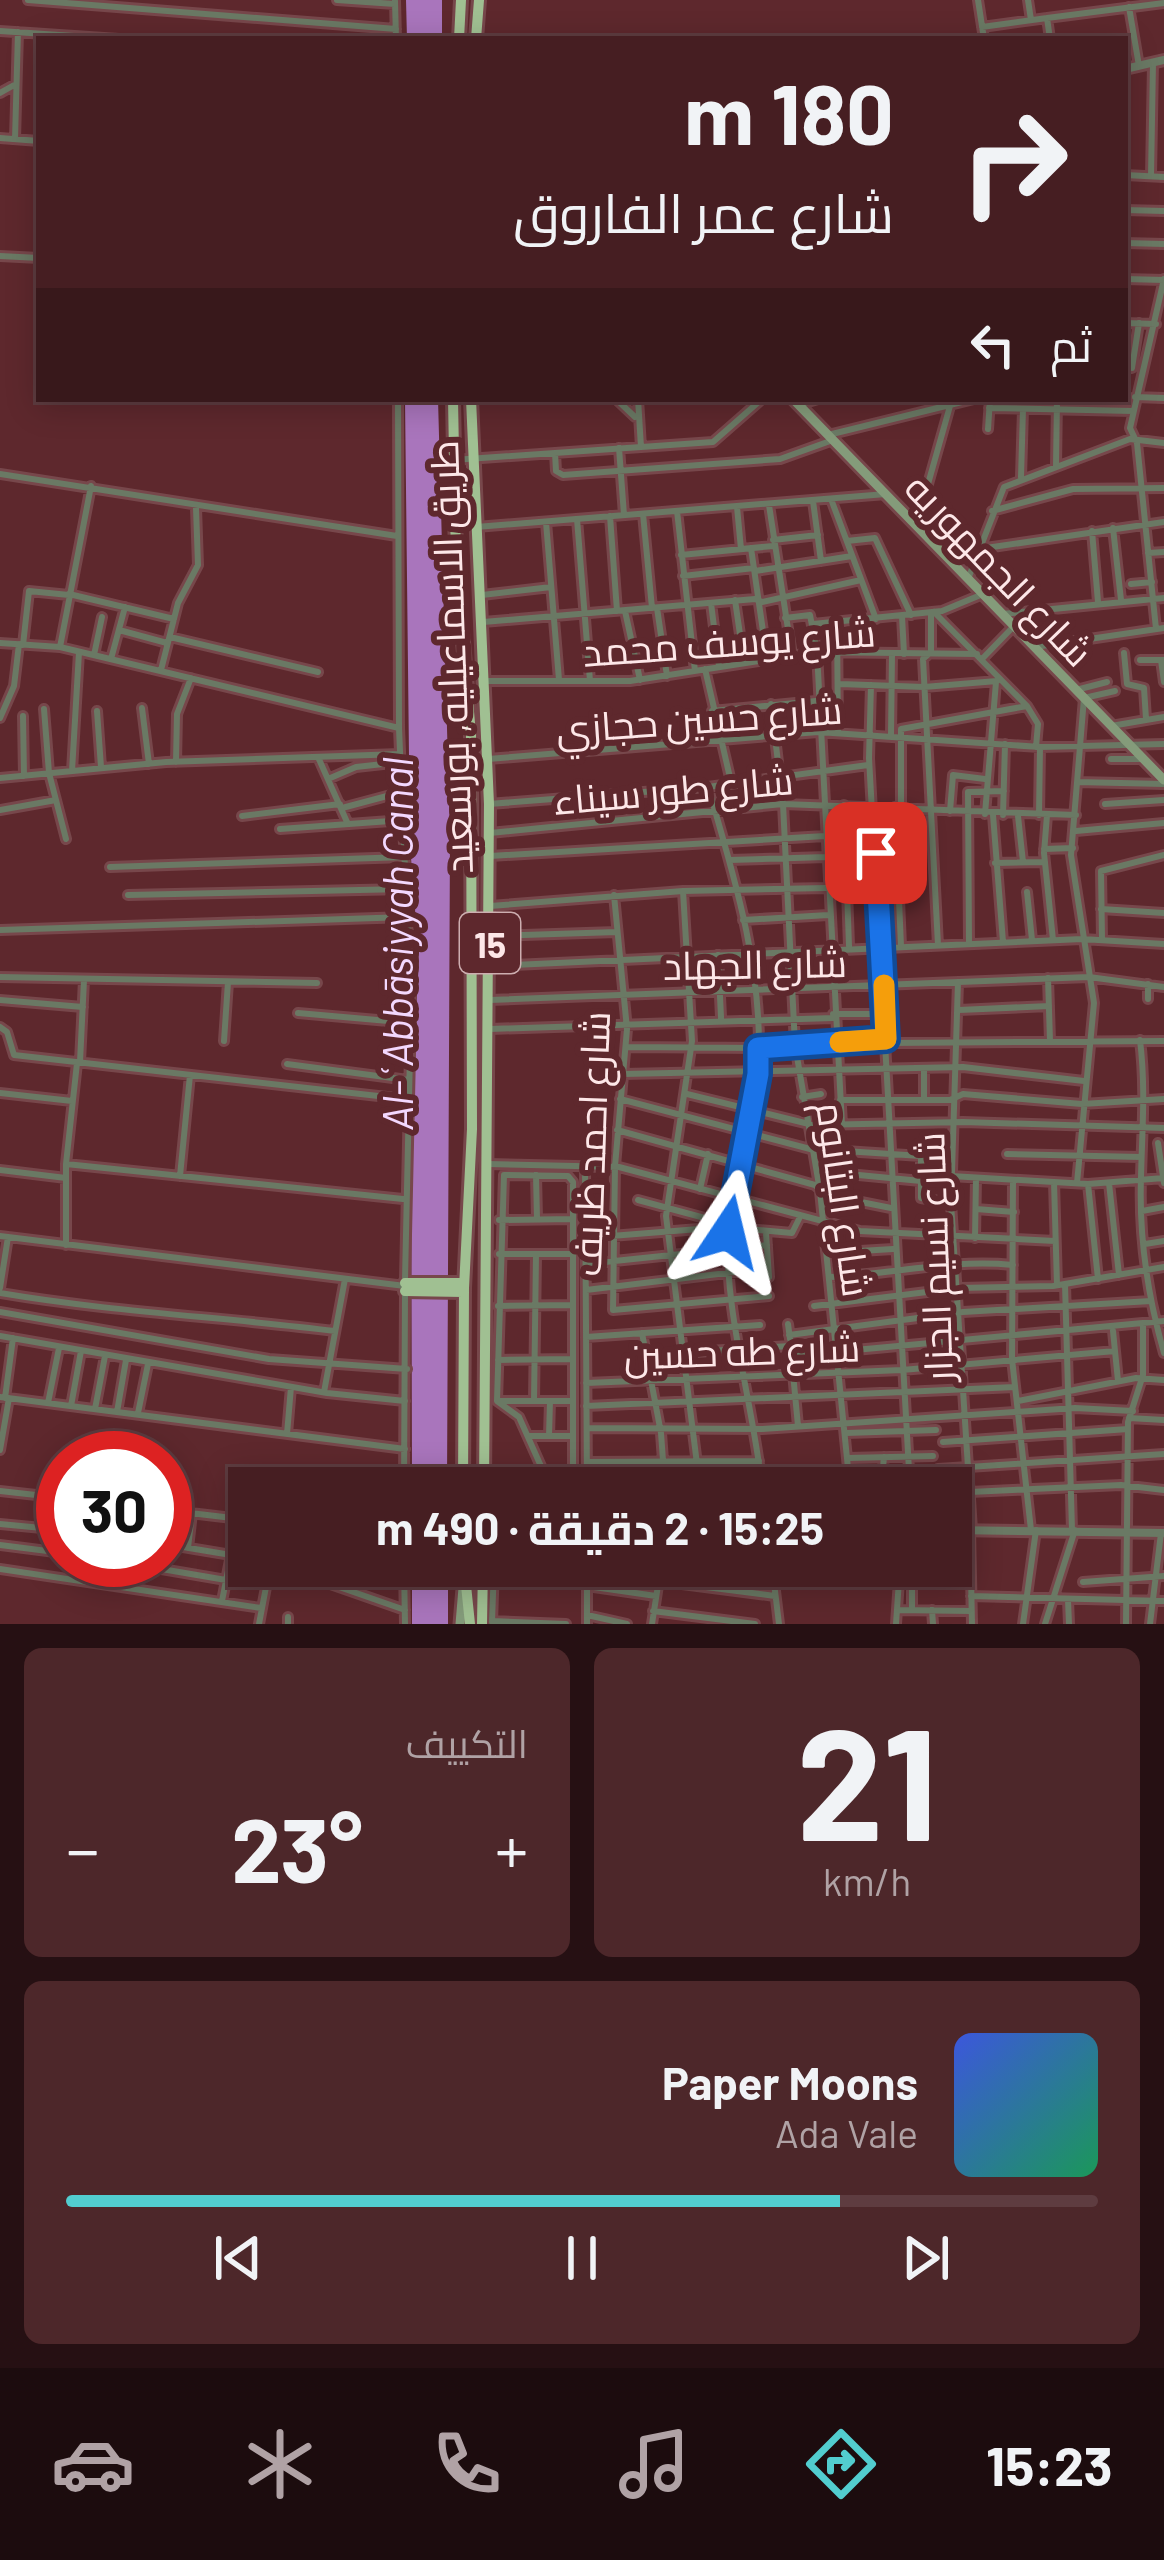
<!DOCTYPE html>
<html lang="ar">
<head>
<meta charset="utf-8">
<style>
  :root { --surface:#461e22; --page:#4d272a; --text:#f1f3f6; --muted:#b0a2a5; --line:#5e3c40; --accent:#52cdcf }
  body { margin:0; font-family:Barlow,Cairo,sans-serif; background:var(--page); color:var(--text); direction:rtl; height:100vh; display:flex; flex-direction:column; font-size:45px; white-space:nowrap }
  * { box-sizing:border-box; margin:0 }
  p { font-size:39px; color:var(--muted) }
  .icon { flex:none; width:66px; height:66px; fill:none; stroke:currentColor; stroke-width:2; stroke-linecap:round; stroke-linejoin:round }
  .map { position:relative; height:1624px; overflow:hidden; direction:ltr }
  .sheet { display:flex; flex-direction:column; gap:24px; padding:24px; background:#261013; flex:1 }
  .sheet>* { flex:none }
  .top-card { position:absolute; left:36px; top:36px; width:1092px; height:366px; border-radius:0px; box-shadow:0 6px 30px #0003,0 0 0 3px var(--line); direction:rtl; background:#461e22; color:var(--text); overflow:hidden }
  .speed { position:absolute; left:36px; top:1431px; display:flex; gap:24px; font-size:60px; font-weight:700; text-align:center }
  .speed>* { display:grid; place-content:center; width:156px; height:156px; border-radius:50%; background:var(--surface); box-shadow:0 6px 30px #0003,0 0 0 3px var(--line); line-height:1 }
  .speed .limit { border:18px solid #d22; background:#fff; color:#111 }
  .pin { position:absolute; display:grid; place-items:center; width:102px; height:102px; color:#fff; margin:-51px; border-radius:24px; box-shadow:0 6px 18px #0006 }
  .me { position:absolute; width:132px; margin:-66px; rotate:10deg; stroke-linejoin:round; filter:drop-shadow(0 0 9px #0008) }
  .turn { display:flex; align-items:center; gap:42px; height:252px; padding:0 36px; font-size:54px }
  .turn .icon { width:156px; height:156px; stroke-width:2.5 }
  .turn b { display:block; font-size:84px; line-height:102px }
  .then { display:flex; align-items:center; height:114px; padding:0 36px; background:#0003; gap:24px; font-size:45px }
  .big { font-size:90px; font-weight:700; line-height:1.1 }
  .sheet .card { flex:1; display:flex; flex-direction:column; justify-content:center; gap:18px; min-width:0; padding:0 42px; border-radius:18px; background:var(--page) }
  .sheet .dial { align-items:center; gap:0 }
  .dial b { font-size:156px; line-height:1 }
  .song { display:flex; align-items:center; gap:36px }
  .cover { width:144px; height:144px; border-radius:18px; background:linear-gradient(135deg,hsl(230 70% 55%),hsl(150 70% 35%)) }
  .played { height:12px; border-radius:6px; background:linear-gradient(90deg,var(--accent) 75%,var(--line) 75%) }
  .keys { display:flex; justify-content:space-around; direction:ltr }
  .heat { display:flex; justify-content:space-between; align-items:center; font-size:66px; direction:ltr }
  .sheet .tiles { flex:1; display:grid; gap:24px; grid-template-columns:1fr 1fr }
  .card:last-child { grid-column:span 2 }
  .trip { position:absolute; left:228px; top:1467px; width:744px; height:120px; border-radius:0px; background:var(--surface); box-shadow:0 6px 30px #0003,0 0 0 3px var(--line); font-weight:700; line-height:120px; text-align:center; direction:rtl }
  .dock { display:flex; height:192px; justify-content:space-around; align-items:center; background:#1c0c0e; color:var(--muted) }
  .dock .icon { width:84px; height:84px }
  .dock .current { color:var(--accent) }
  .dock b { font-size:54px; color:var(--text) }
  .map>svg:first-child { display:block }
</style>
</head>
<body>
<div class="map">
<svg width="1164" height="1624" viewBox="0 0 1164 1624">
  <rect width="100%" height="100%" fill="#5e282d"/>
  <path fill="#a975bc" d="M406 0H442V39H407Z
    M405 399H438L450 838 447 1488H412L411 1092 419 961 410 845Z
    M412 1566H448V1624H412Z"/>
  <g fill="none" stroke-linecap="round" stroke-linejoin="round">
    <g stroke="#77474b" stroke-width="12">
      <path id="minor" d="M28 0 396 29
        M337 0 395 4
        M978 0 984 39
        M1028 0 1031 20
        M395 1 396 39
        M1129 7 1139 66
        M982 27 1047 18
        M0 31 119 39
        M1050 39 1047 18 1164 3
        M0 93 16 84
        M0 138 39 141
        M15 139 18 32
        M1125 175 1164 177
        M1151 176 1153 63
        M1125 210 1164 211
        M1125 243 1164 244
        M0 256 39 258
        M1125 279 1164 280
        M1125 323 1156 324
        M1132 368 1139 323
        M1135 397 1164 398
        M398 399 399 728 411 1008 405 1280
        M616 399 635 417
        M638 399 641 447
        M798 405 818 399
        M989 408 1133 411
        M988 429 990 399
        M828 435 974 399
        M619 448 624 515
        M555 453 556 471 563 475 780 459 833 440
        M453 460 713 442 762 399
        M1056 466 1057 399
        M0 474 397 536
        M1021 477 1023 409
        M831 499 876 619
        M813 501 821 561
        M769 505 792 655
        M737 507 741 549
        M677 511 695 671
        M992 511 1073 489 1164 488
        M643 514 652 608
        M610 516 617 611
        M577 519 590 681
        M546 522 559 680
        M917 523 950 406
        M476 527 886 494
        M1113 528 1121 600
        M1092 531 1098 602
        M773 540 818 535
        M847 541 875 538 911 615
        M751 548 767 659
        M979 549 1164 522
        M1148 553 1164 552
        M681 555 773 546
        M755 571 852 556
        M683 576 754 568
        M968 579 1004 487 1130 439 1164 443
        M1131 584 1152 582
        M69 594 174 619
        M482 595 551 587
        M735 600 744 662
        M711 603 719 667
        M657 608 667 676
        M625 611 640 680
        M934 612 1027 706 1038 724 1036 747
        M931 613V652L923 659 938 945
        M1002 614 1164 598
        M902 616 904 654
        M785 618 810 615 817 652 842 1125
        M483 622 755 599 762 602 861 580
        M837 623 838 733
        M813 624 942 611 983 594
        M1156 629 1137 443 1130 428 1164 279
        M119 630 167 643
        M170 637 318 672
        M0 643 60 647 399 728
        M23 645 29 591 69 595
        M60 647 91 486
        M1035 647 1164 628
        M1124 653 1127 684 1144 688 1146 719
        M94 655 102 617
        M111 659 125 607
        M982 659 1013 627
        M1140 660H1164
        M1161 660 1164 682
        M705 669 731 782
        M161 670 178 603 198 565 196 508
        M485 681H630L817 652 977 654
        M840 684 924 687 997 681
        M871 685 869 758 910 1488
        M1076 690 1107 682
        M771 704 783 804 795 1045 820 1191 850 1488
        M142 708 149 764
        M44 709 49 773 66 839
        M97 711 101 767
        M712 711 816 701
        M23 716 24 776
        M0 718 14 686 19 644
        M1111 726 1164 717
        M891 735 892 655
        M318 757 347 822
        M488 759 818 732 1040 747 1164 744
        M1111 759H1140
        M176 762 177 714 191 678
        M72 771 79 652
        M0 778 166 762 400 754
        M328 779 356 767 401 762
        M1077 782 1164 784
        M708 787C735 878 765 977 758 1074 754 1125 731 1175 728 1226 723 1309 754 1407 762 1488
        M489 804 708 787 868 765
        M1105 804 1164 800
        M844 805 849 946
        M895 807 901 946
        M342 808 402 792
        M901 808V729L1027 706
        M0 810 56 800
        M950 811 953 775 985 779
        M985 814 996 682
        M993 815 1003 942
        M1003 815 1005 744
        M1039 815 1040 747
        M1047 815 1044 853 1053 940
        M242 816 340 804
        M1018 816 1023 862
        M280 829 404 820
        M1076 831 1164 823
        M490 833 783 804 1076 815
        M1044 849 1073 848
        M490 856 825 836
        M730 860 826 857
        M995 863 1045 862
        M110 867 405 857
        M683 891 692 1041 666 1216 700 1488
        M1027 892 1032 940
        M128 895 406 889
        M614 895 627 1029 615 1166 613 1310 769 1296
        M490 906 683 891 826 888
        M1101 909 1164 913
        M743 920 828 915
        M0 930 407 917
        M490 936 617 932
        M1102 939 1101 871 1164 855
        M969 944 968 792 1004 791
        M718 955 721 1017
        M491 966 1082 939 1164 944
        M0 977 317 983
        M1048 978 1050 1041
        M958 982 951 1203 972 1530
        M1148 984V999
        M0 1000 83 1007
        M490 1000 1089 977 1164 987
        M959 1010 1049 1006
        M298 1013 411 1023
        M833 1014H885
        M0 1027 7 1032 14 1055 405 1099
        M490 1029 833 1018
        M1140 1040C1146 1089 1142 1130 1141 1178 1139 1236 1148 1297 1164 1353
        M224 1041 228 982
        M886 1043 1164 1041
        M627 1047 758 1048 886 1039
        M80 1062 84 980
        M287 1064 408 1080
        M924 1069V1100
        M623 1074 963 1067 1084 1081
        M0 1093 72 1101
        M687 1094 813 1125 963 1122 1164 1128
        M802 1097 821 1094
        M620 1099 814 1150
        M840 1100H950L963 1094 1082 1104 1164 1099
        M617 1130 815 1185 826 1195 891 1208
        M1158 1143 1164 1183
        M814 1149 952 1158
        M1007 1154 1141 1157
        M921 1156V1198L951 1203
        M66 1164 403 1199
        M488 1164 619 1167 860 1231 1055 1241
        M585 1168 587 1488
        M0 1170 66 1178
        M817 1171 921 1181
        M536 1175 537 1219
        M180 1176 190 1075
        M951 1176 1088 1184 1164 1178
        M1013 1180 1012 1359 1031 1530
        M1054 1182 1057 1285
        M1077 1183 1094 1003 1071 855 1084 698 1115 691
        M1109 1183 1119 1275
        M1088 1184 1098 1279
        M700 1189 708 1154
        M638 1200 727 1224
        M976 1209 1014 1212
        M1142 1211 1164 1207
        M499 1220 573 1219
        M766 1233 769 1277
        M0 1236 405 1286
        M586 1238 724 1227 792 1233 799 1219
        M975 1238 976 1178
        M1145 1244 1164 1241
        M66 1245V1164L77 1063
        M827 1253 893 1249
        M499 1254H573
        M586 1264 767 1245
        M830 1277C893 1274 950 1259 1013 1265
        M1065 1284 1072 1530
        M0 1288 8 1237
        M586 1290 768 1268
        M0 1293C112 1312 223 1317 335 1331
        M498 1306 573 1305
        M814 1306 959 1288 1053 1286 1164 1267
        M0 1312 269 1359 407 1369
        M788 1324 790 1339
        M1113 1331 1118 1381
        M642 1333 661 1433 665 1488
        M789 1335 963 1312 1151 1301
        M0 1336 327 1393 405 1401
        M586 1337 760 1325
        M791 1352 798 1426
        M646 1355 790 1346
        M791 1356 1164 1321
        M498 1360 572 1359
        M586 1383 902 1370 1115 1351
        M324 1392 345 1279
        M0 1397 405 1449
        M5 1398 13 1338
        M499 1401H573
        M534 1401 536 1255
        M1018 1401 1136 1378 1164 1380
        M48 1403 59 1348
        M71 1406 81 1351
        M586 1406 1015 1387
        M95 1409 105 1356
        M117 1412 126 1360
        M138 1413 148 1364
        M1129 1418 1164 1420
        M587 1428 762 1429 1075 1408 1133 1411
        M846 1433 936 1430
        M287 1434 291 1387
        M529 1436H573
        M549 1436 550 1401
        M943 1442 1128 1429
        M0 1450 9 1398
        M848 1458 933 1456
        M587 1462 759 1461
        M587 1474 665 1487
        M573 1478 544 1473 519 1417 497 1401 504 1175 568 1176 573 1182V1488
        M404 1488 405 1294
        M881 1488 884 1457
        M937 1488 938 1469 1164 1454
        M0 1491 63 1498
        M970 1492 1121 1485 1164 1490
        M165 1510 249 1520
        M0 1524 63 1530
        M970 1529 972 1624
        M165 1544 249 1558
        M0 1545 63 1553
        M188 1548 192 1513
        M109 1560 226 1580
        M279 1566 405 1610
        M404 1566 405 1624
        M587 1566V1624
        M772 1566 779 1624
        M912 1566V1610
        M0 1569 261 1608
        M84 1578 87 1560
        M659 1581 775 1596
        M1083 1582 1164 1576
        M587 1586 656 1596
        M628 1592 631 1566
        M971 1596 1164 1601
        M1068 1600 1069 1624
        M222 1601 231 1555
        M897 1610 971 1611
        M932 1610 933 1624
        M653 1611 755 1624
        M587 1615 627 1624
        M492 1621 566 1624
        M492 1622 494 1566
        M259 1624 270 1566
        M288 1624V1617
        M652 1624 661 1566
        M896 1624 900 1566
        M1023 1624 1036 1530
        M1045 1624 1075 1530
        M1126 1624 1128 1422 1143 1375V1326
        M1150 1624 1161 1533"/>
    </g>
    <g stroke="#77474b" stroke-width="14">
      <path id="tertiary" d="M1125 69 1164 60
        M485 1473 515 1488
        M951 1530 1164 1533"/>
    </g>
    <g stroke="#77474b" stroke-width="15">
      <path id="secondary" d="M793 399 1164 780
        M460 1624 463 1588"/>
    </g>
    <g stroke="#77474b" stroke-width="16">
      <path id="trunk" d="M459 39 461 0
        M476 39 479 0
        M453 399 456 560 471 735 472 1129 464 1288 463 1488
        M471 399 489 804 484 1488
        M405 1283H464
        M405 1291 463 1292
        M464 1566 470 1624
        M482 1624 483 1566"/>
    </g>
    <use href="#minor" stroke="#6a7964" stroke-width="6"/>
    <use href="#tertiary" stroke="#6a7964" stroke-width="8"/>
    <use href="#secondary" stroke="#849b7a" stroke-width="9"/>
    <use href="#trunk" stroke="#a0c092" stroke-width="10"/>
  </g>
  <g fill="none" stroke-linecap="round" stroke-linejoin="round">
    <g stroke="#114b97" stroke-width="30">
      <path id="route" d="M728 1232 758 1074V1048L886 1039 876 853"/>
    </g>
    <use href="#route" stroke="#1a73e8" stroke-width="21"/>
    <path stroke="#f59e0b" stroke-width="21" d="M840 1042 886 1039 884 985"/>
  </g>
  <g text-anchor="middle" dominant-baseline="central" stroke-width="12" stroke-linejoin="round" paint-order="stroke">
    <rect fill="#5e282d" stroke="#cdaeb0" stroke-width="3" x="460" y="913" width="60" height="60" rx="9"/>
    <g font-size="36" font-weight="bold" fill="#fde7e8">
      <text x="490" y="943">15</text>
    </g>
    <g font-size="39" fill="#fde7e8" stroke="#5e282d">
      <text transform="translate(1000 569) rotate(46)">شارع الجمهوريه</text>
      <text transform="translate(729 641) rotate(-4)">شارع يوسف محمد</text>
      <text transform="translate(450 657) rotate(-92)">طريق الاسماعيليه, بورسعيد</text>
      <text transform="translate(699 718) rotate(-4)">شارع حسين حجازي</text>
      <text transform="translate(673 789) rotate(-5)">شارع طور سيناء</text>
      <text transform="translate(755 963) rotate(-1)">شارع الجهاد</text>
      <text transform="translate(590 1144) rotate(-88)">شارع احمد ظريف</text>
      <text transform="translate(845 1199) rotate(82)">شارع البتانوم</text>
      <text transform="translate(933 1257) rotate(-92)">شارع نسيم الجزار</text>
      <text transform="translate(742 1350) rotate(-2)">شارع طه حسين</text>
    </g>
    <g font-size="42" font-style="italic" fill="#f3d8fe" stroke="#5e282d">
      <text transform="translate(396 944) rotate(-90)">Al-ʿAbbāsiyyah Canal</text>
    </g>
  </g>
</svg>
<div class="speed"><div class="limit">30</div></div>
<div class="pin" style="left:876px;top:853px;background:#d93025"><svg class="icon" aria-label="arrive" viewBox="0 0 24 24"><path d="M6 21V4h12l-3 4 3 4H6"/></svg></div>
<svg class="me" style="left:728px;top:1232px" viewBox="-20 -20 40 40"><path d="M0-17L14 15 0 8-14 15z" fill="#1a73e8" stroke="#fff" stroke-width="4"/></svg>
<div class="trip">15:25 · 2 دقيقة · 490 m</div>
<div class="top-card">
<div class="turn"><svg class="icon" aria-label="right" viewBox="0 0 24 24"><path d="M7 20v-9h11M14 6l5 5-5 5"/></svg><div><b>180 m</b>شارع عمر الفاروق</div></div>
<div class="then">ثم<svg class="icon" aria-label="left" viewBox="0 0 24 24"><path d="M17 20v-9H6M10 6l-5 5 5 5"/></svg></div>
</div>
</div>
<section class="sheet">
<div class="tiles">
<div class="card dial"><b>21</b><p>km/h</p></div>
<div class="card"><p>التكييف</p>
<div class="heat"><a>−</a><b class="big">23°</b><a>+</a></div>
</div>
<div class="card">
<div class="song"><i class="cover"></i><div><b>Paper Moons</b><p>Ada Vale</p></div></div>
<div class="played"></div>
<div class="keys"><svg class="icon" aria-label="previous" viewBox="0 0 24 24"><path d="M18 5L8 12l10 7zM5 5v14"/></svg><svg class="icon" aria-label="pause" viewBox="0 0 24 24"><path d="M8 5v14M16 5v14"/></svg><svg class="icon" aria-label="next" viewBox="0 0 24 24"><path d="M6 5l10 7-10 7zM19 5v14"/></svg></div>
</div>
</div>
</section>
<nav class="dock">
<b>15:23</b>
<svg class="icon current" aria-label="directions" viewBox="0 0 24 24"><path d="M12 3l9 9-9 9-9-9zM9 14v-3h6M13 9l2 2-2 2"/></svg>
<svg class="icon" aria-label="music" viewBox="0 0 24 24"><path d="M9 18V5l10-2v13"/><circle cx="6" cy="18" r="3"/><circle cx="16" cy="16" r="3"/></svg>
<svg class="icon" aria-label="phone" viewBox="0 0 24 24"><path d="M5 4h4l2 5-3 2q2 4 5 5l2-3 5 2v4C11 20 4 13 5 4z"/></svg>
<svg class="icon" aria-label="climate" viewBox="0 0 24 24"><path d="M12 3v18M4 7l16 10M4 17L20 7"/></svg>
<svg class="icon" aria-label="car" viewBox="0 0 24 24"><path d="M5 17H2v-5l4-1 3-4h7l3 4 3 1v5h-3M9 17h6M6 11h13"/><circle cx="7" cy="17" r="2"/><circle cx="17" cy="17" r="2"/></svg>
</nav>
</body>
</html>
